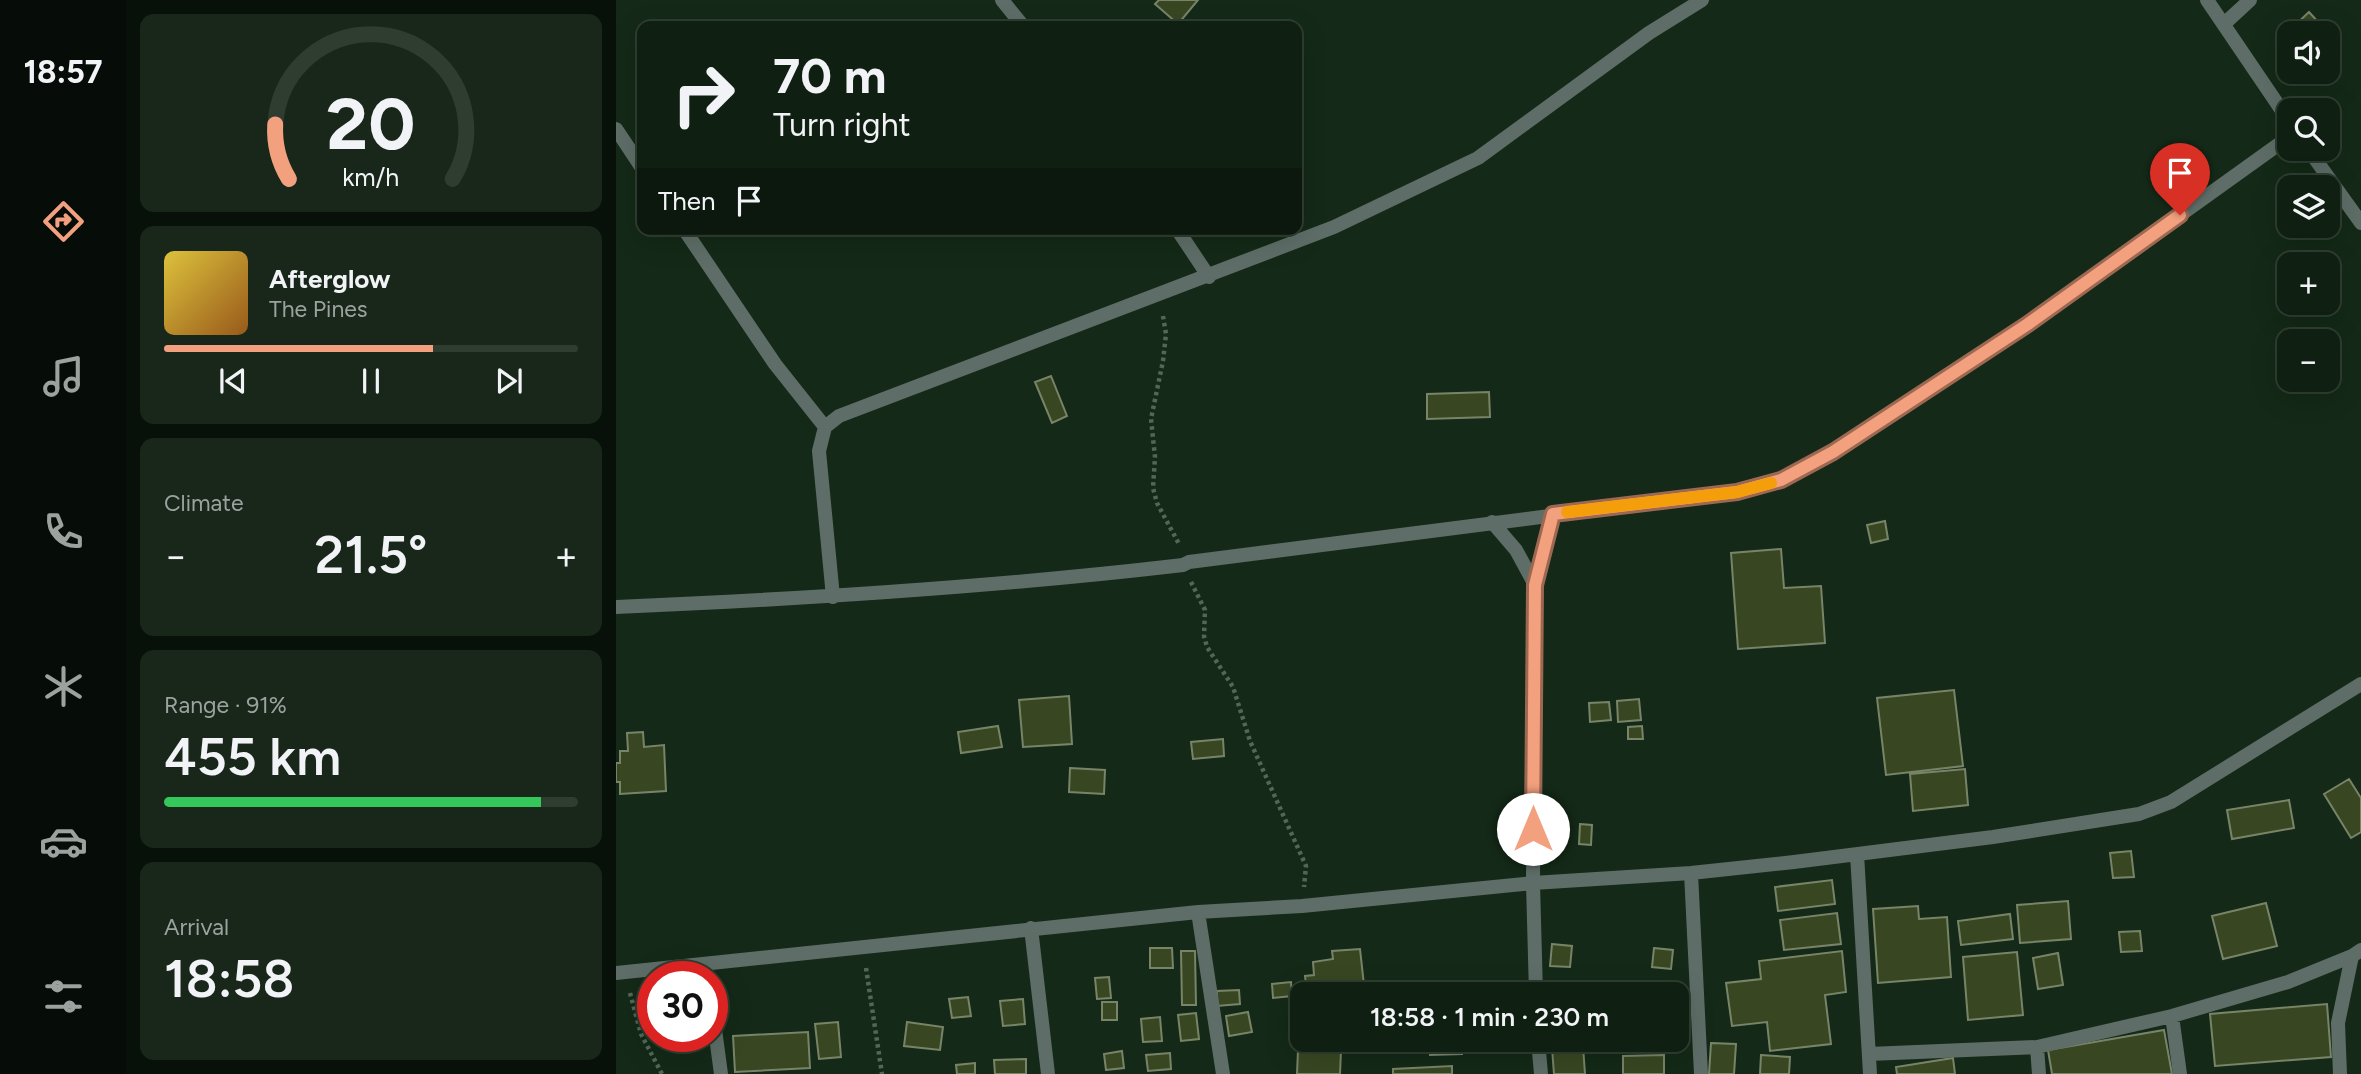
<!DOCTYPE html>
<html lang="en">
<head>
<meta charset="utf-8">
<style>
  :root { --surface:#0f1f11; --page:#18271a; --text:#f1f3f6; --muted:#9ba29f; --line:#2f3d31; --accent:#f2a07e }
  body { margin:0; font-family:Figtree,sans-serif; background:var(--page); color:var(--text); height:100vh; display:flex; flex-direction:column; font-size:26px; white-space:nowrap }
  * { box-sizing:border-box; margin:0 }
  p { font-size:23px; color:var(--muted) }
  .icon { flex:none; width:38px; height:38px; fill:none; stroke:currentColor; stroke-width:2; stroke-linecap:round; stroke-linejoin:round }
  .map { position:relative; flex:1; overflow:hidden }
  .sheet { display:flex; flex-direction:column; gap:14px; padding:14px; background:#081109; width:490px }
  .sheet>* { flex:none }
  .guide { position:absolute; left:21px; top:21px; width:665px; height:214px; border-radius:14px; box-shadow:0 7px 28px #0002,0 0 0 2px var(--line); background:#0f1f11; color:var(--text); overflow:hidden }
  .buttons { position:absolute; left:1661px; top:21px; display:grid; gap:14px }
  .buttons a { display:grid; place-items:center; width:63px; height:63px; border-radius:14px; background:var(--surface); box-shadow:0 7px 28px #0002,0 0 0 2px var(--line); font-size:35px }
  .speed { position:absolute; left:21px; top:961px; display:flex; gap:14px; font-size:35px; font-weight:700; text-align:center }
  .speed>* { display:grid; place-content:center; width:91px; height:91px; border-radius:50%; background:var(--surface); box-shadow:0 7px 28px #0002,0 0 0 2px var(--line); line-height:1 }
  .speed .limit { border:10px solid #d22; background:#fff; color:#111 }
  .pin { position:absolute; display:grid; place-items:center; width:60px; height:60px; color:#fff; margin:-72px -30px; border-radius:50% 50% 50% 0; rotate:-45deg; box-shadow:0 0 7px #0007 }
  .pin .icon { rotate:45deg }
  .me { position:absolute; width:77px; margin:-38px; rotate:0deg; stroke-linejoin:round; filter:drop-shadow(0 0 5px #0008) }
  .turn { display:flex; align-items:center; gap:24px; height:147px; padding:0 21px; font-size:32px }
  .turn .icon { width:91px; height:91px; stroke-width:2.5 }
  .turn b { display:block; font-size:49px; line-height:60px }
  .then { display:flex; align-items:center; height:66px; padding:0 21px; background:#0003; gap:14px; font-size:26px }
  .big { font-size:52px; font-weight:600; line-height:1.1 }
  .sheet .tile { flex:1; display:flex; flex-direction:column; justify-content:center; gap:10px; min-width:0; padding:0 24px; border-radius:14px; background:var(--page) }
  .sheet .dial { align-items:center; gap:0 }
  .dial svg { height:182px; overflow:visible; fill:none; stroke:var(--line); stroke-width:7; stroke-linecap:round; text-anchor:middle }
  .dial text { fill:var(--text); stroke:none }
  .song { display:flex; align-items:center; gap:21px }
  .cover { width:84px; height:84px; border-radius:10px; background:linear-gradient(135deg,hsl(50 70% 55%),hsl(30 70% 35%)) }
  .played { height:7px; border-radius:4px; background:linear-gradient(90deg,var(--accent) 65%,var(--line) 65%) }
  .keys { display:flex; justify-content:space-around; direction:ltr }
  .heat { display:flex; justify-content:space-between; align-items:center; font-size:38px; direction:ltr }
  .charge { height:10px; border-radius:5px; background:linear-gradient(90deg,#34c759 91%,var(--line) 0) }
  .trip { position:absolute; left:674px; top:982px; width:399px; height:70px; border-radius:14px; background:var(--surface); box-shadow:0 7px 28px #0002,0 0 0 2px var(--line); font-weight:600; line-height:70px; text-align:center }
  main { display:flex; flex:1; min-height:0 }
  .menu { display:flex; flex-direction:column; width:126px; justify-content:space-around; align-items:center; background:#060c07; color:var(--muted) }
  .menu .icon { width:49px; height:49px }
  .menu .selected { color:var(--accent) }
  .menu b { font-size:32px; color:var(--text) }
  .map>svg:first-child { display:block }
</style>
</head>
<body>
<main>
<nav class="menu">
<b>18:57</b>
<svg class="icon selected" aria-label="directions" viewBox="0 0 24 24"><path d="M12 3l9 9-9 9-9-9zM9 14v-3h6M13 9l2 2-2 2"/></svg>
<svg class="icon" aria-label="music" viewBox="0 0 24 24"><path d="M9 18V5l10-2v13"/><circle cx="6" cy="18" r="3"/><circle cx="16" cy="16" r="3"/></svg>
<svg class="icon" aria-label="phone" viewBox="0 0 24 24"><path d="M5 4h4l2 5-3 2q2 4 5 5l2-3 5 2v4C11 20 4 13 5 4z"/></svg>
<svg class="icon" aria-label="climate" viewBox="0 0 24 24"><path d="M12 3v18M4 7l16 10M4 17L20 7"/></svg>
<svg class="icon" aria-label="car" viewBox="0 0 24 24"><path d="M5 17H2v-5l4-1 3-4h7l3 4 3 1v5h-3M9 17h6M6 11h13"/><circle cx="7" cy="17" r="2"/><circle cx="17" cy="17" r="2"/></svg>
<svg class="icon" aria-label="filters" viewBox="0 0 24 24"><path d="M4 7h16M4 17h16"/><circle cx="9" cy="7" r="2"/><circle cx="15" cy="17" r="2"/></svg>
</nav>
<section class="sheet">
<div class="tile dial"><svg viewBox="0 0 100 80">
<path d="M14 69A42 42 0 1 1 86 69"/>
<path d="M14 69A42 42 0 0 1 8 45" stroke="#f2a07e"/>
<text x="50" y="56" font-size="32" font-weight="700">20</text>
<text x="50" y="72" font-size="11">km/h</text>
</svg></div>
<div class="tile">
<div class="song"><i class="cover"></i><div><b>Afterglow</b><p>The Pines</p></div></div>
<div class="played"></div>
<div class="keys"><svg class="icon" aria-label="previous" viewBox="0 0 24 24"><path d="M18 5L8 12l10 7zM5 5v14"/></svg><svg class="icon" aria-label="pause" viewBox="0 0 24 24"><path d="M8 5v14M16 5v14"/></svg><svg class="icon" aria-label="next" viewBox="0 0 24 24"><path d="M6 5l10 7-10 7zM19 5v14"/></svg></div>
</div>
<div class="tile"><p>Climate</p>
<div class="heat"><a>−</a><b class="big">21.5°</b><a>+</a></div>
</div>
<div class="tile"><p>Range · 91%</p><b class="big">455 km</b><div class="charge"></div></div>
<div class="tile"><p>Arrival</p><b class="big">18:58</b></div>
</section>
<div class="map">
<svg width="1745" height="1074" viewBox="0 0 1745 1074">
  <rect width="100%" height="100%" fill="#142917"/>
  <path fill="#384722" stroke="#788468" stroke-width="2" d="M543 0H582L562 24 539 4Z
    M1693 12 1704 24 1695 33H1684L1678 26Z
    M435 376 451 416 436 423 419 382Z
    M873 392 874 417 811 419V394Z
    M1269 521 1272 539 1255 543 1251 525Z
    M1165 549 1168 588 1205 586 1209 643 1122 649 1115 553Z
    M1338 690 1347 766 1270 775 1261 698Z
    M453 696 456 744 407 747 403 700Z
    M1023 699 1025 720 1002 722 1001 701Z
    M993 702 995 720 974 722 973 703Z
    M382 726 386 747 345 753 342 732Z
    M1026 726 1027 739H1012V727Z
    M27 732 28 747 48 745 50 791 4 794V782H0V763H4V751H12L11 733Z
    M607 739 608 756 577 759 575 742Z
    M454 768 489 770 488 794 453 792Z
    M1349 769 1352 805 1297 811 1294 774Z
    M1733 779 1745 798V832L1735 838 1708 794Z
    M1673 800 1678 828 1616 839 1611 810Z
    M964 824 976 825 975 845 963 844Z
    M1515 851 1518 877 1497 878 1494 853Z
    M1216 880 1219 904 1162 911 1159 887Z
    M1452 901 1455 939 1404 943 1401 905Z
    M1650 903 1661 946 1607 959 1596 916Z
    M1302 906 1303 919 1331 917 1335 977 1262 983 1257 909Z
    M1221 913 1225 944 1168 950 1164 920Z
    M1394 914 1397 939 1345 945 1342 921Z
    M1524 931 1526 951 1505 952 1503 932Z
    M936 944 956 946 954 967 934 966Z
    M534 948H556L557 968H534Z
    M1038 948 1057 950 1055 969 1036 967Z
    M744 949 749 994H691L689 976 698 975 697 962 717 959 716 951Z
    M565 951H579L580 1005H566Z
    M1226 951 1230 992 1209 995 1215 1044 1154 1051 1151 1022 1116 1026 1110 983 1145 979 1143 961Z
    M1401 952 1407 1015 1352 1020 1347 957Z
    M1442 953 1447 985 1422 989 1417 958Z
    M493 977 495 998 481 999 479 978Z
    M675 982 676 996 657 998 656 984Z
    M623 990 624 1004 601 1006V991Z
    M352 997 355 1016 336 1018 333 999Z
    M32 999H37V1033L33 1034Z
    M407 999 409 1024 387 1026 384 1001Z
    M486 1002H501V1020H486Z
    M1711 1004 1715 1057 1599 1066 1594 1014Z
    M632 1012 636 1032 613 1036 610 1016Z
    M580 1013 583 1039 565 1041 562 1015Z
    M544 1017 546 1041 527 1042 525 1019Z
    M222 1022 225 1057 203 1059 199 1024Z
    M291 1022 327 1027 324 1050 288 1046Z
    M1548 1030 1556 1074H1436L1432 1050Z
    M192 1032 194 1068 119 1072 117 1036Z
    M813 1040H846V1054L814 1055Z
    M1095 1043 1120 1044 1118 1074H1093Z
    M967 1046 969 1074H938L936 1048Z
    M682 1050H725L724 1074H681Z
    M506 1051 508 1068 490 1070 488 1054Z
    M554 1053 555 1069 532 1071 530 1055Z
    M1048 1055V1074H1007V1056Z
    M1145 1055 1174 1057 1173 1074H1144Z
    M1337 1058 1339 1074H1281L1280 1067Z
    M410 1059V1074H379L378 1060Z
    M359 1063V1074H341L340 1065Z
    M836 1066V1074H777V1069Z"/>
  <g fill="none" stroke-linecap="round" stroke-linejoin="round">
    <path stroke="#546756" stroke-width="4.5" stroke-dasharray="3.5 3.5" stroke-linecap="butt" d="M547 316 550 334 547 361 535 419 539 457 537 488 541 503 563 544
      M575 582 589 610 588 636 591 647 617 687 634 741 690 866 688 887
      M250 968 266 1074
      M14 993 25 1034 46 1074"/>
    <path stroke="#5e6d67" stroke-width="14" d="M386 0 407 26
      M1591 0 1673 121
      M1608 24 1634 0
      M0 129 26 168
      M1692 149 1745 223
      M68 229 159 364 209 427
      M561 229 593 277
      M876 522 900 550 919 585
      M217 597 203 451 209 427 223 416 718 227 862 158 1033 33 1086 0
      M0 607C190 599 379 587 567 565L573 562 1121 492 1165 480 1217 452 1412 324 1673 137
      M1241 854 1254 1074
      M1075 873 1085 1074
      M582 912 607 1074
      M415 928 432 1074
      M0 973 582 912 686 906 917 883 1075 873 1178 862 1377 837 1523 814 1555 802 1745 684
      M920 994 917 883 919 585 937 514
      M96 1007 105 1074
      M1556 1016 1564 1074
      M922 1040 925 1074
      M1421 1047 1423 1074
      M1253 1054 1421 1047 1556 1016 1672 982 1736 956 1745 950
      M1724 1074 1722 1023 1736 956"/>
  </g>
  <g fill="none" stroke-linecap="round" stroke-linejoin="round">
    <g stroke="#9d6852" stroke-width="18">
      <path id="route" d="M917 829 919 585 937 514 1121 492 1165 480 1217 452 1412 324 1564 215"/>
    </g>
    <use href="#route" stroke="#f2a07e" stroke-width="12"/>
    <path stroke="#f59e0b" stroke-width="12" d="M951 512 1121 492 1155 483"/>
  </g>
</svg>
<div class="buttons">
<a><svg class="icon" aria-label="sound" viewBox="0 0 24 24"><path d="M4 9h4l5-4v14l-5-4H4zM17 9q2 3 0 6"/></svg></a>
<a><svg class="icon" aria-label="search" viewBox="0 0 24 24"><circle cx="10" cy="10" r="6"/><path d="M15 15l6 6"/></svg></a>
<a><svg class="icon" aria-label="layers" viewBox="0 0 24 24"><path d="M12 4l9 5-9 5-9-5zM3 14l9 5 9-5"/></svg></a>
<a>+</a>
<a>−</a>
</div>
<div class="speed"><div class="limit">30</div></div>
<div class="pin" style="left:1564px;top:215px;background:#d93025"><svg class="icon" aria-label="arrive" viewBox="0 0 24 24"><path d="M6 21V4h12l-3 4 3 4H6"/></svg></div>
<svg class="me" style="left:917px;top:829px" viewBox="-20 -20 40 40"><circle r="19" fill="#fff"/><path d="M0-13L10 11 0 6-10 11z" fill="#f2a07e"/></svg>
<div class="trip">18:58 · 1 min · 230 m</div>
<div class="guide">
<div class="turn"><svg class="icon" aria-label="right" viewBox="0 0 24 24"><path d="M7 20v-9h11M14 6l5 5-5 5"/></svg><div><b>70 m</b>Turn right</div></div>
<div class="then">Then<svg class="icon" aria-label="arrive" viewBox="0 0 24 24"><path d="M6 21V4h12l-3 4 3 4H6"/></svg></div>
</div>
</div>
</main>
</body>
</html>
